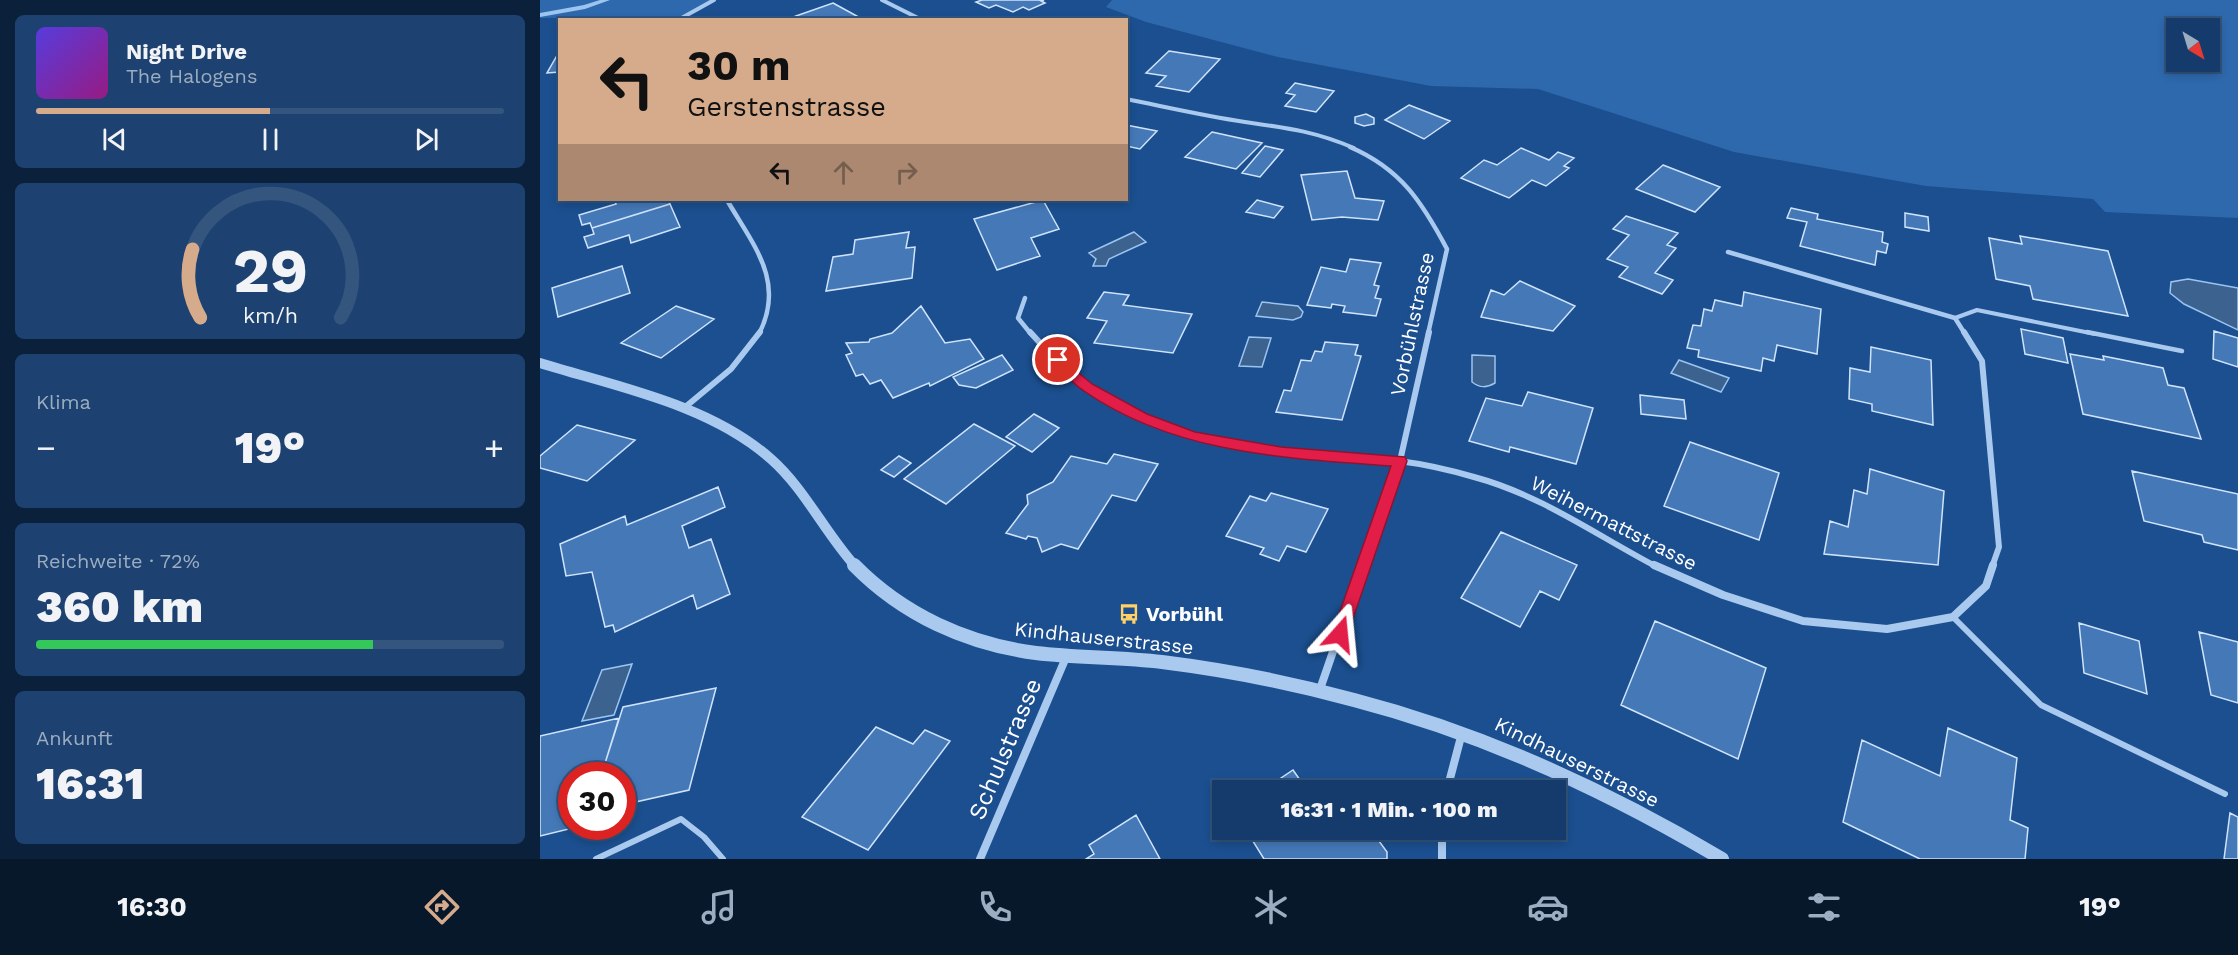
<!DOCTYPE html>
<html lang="de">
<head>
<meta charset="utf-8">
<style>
  :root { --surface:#143b6b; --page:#1d4271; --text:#f1f3f6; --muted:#9dadc1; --line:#33557e; --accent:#d6ab8b }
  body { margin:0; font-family:"Work Sans",sans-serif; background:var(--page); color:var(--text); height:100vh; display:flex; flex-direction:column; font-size:22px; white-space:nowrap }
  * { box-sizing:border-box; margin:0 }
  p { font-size:20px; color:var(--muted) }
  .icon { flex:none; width:33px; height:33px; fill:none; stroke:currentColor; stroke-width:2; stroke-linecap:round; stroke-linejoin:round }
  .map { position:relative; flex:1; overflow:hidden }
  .drawer { display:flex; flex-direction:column; gap:15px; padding:15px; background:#0b203b; width:540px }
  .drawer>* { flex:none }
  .banner { position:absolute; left:18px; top:18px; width:570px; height:183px; border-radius:0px; box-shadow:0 3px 9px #0003,0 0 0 2px var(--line); background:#d6ab8b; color:#111; overflow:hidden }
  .needle { width:39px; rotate:142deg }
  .buttons { position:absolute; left:1626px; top:18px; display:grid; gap:12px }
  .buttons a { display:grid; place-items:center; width:54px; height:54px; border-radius:0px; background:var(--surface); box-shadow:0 3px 9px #0003,0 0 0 2px var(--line); font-size:30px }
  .speed { position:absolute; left:18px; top:762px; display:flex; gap:12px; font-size:30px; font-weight:700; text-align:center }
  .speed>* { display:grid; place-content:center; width:78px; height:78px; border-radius:50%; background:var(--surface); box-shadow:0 3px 9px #0003,0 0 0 2px var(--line); line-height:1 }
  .speed .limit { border:9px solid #d22; background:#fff; color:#111 }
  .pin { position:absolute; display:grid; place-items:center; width:51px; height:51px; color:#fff; margin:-26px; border:3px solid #fff; border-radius:50%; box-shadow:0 2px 6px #0007 }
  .me { position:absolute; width:66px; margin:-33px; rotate:18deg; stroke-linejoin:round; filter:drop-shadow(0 0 4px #0008) }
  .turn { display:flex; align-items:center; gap:21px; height:126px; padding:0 30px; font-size:27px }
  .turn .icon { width:78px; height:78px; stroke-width:2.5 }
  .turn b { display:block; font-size:42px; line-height:51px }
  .lanes { display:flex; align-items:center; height:57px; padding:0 30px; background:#0003; justify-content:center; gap:30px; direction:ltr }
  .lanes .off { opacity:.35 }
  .big { font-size:45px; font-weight:800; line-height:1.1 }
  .drawer .card { flex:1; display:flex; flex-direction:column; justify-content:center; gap:9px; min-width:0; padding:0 21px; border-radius:9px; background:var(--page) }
  .drawer .dial { align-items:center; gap:0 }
  .dial svg { height:156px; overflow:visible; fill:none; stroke:var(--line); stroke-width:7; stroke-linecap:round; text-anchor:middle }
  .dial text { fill:var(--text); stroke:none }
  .song { display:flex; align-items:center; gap:18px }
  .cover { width:72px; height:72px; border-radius:9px; background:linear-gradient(135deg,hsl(250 70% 55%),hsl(310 70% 35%)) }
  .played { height:6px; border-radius:3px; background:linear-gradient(90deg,var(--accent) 50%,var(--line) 50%) }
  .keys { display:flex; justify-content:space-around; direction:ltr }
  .heat { display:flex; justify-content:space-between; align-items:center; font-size:33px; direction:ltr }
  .charge { height:9px; border-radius:4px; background:linear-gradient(90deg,#34c759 72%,var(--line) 0) }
  .trip { position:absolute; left:672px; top:780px; width:354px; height:60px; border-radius:0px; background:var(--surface); box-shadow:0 3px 9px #0003,0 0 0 2px var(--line); font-weight:800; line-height:60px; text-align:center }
  .dock { display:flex; height:96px; justify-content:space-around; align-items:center; background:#08182b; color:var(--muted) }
  .dock .icon { width:42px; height:42px }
  .dock .current { color:var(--accent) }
  .dock b { font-size:27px; color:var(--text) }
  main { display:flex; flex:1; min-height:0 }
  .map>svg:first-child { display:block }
</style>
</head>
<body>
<main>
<section class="drawer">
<div class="card">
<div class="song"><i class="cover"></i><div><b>Night Drive</b><p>The Halogens</p></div></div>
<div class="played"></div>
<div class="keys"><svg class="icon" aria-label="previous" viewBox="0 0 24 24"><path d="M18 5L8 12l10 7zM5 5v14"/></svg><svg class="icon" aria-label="pause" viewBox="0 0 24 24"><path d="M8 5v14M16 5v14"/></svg><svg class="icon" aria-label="next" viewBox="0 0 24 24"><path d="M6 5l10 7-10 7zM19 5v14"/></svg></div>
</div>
<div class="card dial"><svg viewBox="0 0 100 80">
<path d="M14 69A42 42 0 1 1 86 69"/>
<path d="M14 69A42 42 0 0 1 10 34" stroke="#d6ab8b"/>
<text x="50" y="56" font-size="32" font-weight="700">29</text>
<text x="50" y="72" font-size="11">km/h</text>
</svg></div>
<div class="card"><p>Klima</p>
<div class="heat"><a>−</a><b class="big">19°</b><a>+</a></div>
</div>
<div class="card"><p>Reichweite · 72%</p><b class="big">360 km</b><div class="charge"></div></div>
<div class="card"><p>Ankunft</p><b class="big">16:31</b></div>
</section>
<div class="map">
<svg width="1698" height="859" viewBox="0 0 1698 859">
  <rect width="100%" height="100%" fill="#1b4f8f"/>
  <path fill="#2e69ad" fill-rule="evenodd" d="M0 0H174L143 16 0 18Z
    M572 0H1698V218L1565 212 1553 199 1386 186 1194 152 998 89 891 86 738 57 606 22 566 7ZM1636 28H1670V62H1636Z"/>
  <path fill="#3c6290" stroke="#9cc4f0" stroke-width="1.5" d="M594 232 606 242 569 259 566 266H553L556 259 549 253Z
    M1648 279 1698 288V330L1644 304 1630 293 1631 282Z
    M722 302 758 306 763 312 761 317 753 320 716 316Z
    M709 337 731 338 722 367 699 366Z
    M932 355 955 356V383C946 388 940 388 932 382Z
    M1139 360 1189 378 1181 392 1131 373Z
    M92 664 74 715 42 721 62 670Z"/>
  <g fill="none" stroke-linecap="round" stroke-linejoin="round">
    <path fill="#9cc4f0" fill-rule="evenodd" d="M60 0H70L45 9 0 17V13L44 5Z"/>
  </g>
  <path fill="#4478b7" stroke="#cfe3fa" stroke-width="1.5" d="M442 0H504L501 1 505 3 489 10 483 7 473 12 456 5 449 8 436 2Z
    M293 3 324 20H263L256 16Z
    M629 51 680 59 649 92 616 86 626 76 606 73Z
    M19 52 20 72 7 73Z
    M755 83 794 91 776 112 745 106 755 95 746 93Z
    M869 105 910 121 884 139 845 120Z
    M826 114 834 118V124L824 126 815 123V117Z
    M586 125 617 131 600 149 586 146Z
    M672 132 722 143 696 169 645 157Z
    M725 146 743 150 720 177 702 173Z
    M981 148 1009 160 1018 152 1034 158 1024 166 1029 168 1006 186 992 180 969 198 921 178 944 160 957 165Z
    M1123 165 1180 187 1155 212 1096 189Z
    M807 171 815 198 844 201 838 220 802 217 772 220 761 175Z
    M74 200H127L130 204 52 228 50 223 42 225 39 215 76 204Z
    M503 200 519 229 491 238 500 256 457 270 434 219Z
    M717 200 743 207 734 218 706 212Z
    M130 204 140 227 91 243 89 235 48 248 44 237 54 234 52 228Z
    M1251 208 1278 214 1277 219 1343 232 1342 242 1348 244 1346 253 1337 251 1335 265 1260 246 1267 222 1247 218Z
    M1365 213 1388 217 1389 231 1365 227Z
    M1086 216 1138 233 1127 245 1136 248 1115 273 1133 280 1122 294 1079 277 1088 267 1067 259 1089 235 1073 229Z
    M369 232 366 248 375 247 372 278 286 291 293 257 313 254 315 240Z
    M1480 236 1568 251 1588 316 1493 299 1490 286 1456 279 1449 238 1482 244Z
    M810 259 841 263 834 285 839 286 835 298 841 299 836 316 803 312 805 306 792 304 791 308 767 305 781 267 806 272Z
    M82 266 90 293 18 317 12 288Z
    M980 281 1035 306 1013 331 941 317 951 290 964 295Z
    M564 292 589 295 583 305 652 314 633 353 554 343 567 321 547 318Z
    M1204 292 1281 309 1277 354 1237 345 1234 361 1223 358 1221 371 1158 357 1159 350 1147 348 1153 325 1161 326 1164 309 1172 311 1175 300 1202 306Z
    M136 306 174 319 121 358 81 343Z
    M381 306 405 343 430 339 444 359 390 386 389 383 353 398 341 380 330 384 323 374 316 376 306 355 312 353 306 343 329 342 330 339 352 333Z
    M1481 329 1523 338 1528 363 1485 354Z
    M1674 331 1698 338V367L1673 359Z
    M785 342 818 345 815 355 821 356 802 420 736 412 744 390 751 391 761 360 771 361 775 351 782 352Z
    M1331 347 1391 360 1393 425 1332 411V404L1309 399 1310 368 1330 372Z
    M1530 354 1564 360 1563 356 1623 368 1628 385 1644 388 1661 439 1543 414Z
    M462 355 473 370 436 388 419 385 413 377Z
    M988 392 1053 408 1036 464 970 447 969 452 929 441 946 398 982 406Z
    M1100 395 1144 400 1146 419 1101 414Z
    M494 414 519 428 492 452 466 437Z
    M434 424 475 446 406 504 364 479Z
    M37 425 95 440 47 481 0 468V456Z
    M1150 442 1239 473 1219 540 1124 506Z
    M574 454 618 464 596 501 572 495 538 549 521 544 502 552 497 538 488 536 486 539 466 533 488 504 487 495 513 482 531 456 567 464Z
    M359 456 371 463 354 477 341 470Z
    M1330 469 1404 491 1398 565 1284 554 1290 521 1308 527 1314 490 1327 494Z
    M1592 471 1698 494V550L1664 542 1662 535 1604 521Z
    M178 487 185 507 142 526 149 548 171 539 190 594 157 609 153 595 75 632 73 625 65 627 52 572 26 576 20 544 85 516 87 525Z
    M731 493 788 509 766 552 747 546 739 561 720 554 724 548 686 536 710 496 726 501Z
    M961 532 1037 565 1019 600 1000 591 980 627 921 598Z
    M1115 621 1226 668 1198 759 1081 705Z
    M1539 623 1599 641 1607 694 1544 673Z
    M1659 632 1698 642V703L1671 695Z
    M176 688 149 790 82 805V776H61L83 707Z
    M79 718 61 776H32V826H41L0 836V736Z
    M336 727 373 744 385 730 410 741 328 850 262 817Z
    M1408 728 1477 758 1470 820 1488 828 1485 859H1380L1303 822 1322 740 1400 776Z
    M753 770 767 790H723Z
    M1690 813 1698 817V859H1684Z
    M596 815 620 859H546L554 854 549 845Z
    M706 830H831L847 852V859H724Z"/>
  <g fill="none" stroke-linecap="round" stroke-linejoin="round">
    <path stroke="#a9c9ee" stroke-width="4" d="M1415 318 1437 310 1555 334"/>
    <path stroke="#a9c9ee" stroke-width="4.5" d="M1547 332 1642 351"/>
    <path stroke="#a9c9ee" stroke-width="6" d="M1413 617 1501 705 1685 794
      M56 859 141 819 164 837 183 859"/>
    <path stroke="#a9c9ee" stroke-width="4" d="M342 0 382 20
      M138 20 174 0
      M586 99C626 107 665 116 705 122 747 128 774 131 814 148"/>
    <path stroke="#a9c9ee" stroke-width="4.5" d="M810 147C861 169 882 202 907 249L888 334
      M187 200C213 245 246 281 219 334
      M1188 252 1415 318 1425 334
      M485 298 478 318 491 334"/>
    <path stroke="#a9c9ee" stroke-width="6" d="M490 332C557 409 642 441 741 453 780 458 820 456 859 461 883 464 910 470 934 477 1001 495 1056 535 1117 567
      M1424 332 1442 361 1459 547 1452 567
      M144 408 191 369 220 332
      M823 567 860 461 889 332"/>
    <path stroke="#a9c9ee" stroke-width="8" d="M1114 565 1183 595 1263 621 1347 629 1413 617 1446 586 1453 565
      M779 692 823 565
      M907 790 922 733
      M902 830V859
      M440 859 527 655"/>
    <path stroke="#a9c9ee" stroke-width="10" d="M0 363C77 387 169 404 231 459 265 489 285 533 316 567"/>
    <path stroke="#a9c9ee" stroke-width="14" d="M314 565C363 615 427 644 496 653 538 658 580 657 622 662 686 670 752 683 814 700 945 734 1066 790 1182 859"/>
  </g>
  <path fill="#e11d48" stroke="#92132f" stroke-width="1.5" d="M518 356 552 384 607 414 655 432 741 447 865 457 867 461 806 639 800 641 795 639 792 634 851 466C745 458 635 454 544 391 533 384 523 372 514 363L512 360Z"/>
  <defs>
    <g id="bus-bare" transform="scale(1.62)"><path d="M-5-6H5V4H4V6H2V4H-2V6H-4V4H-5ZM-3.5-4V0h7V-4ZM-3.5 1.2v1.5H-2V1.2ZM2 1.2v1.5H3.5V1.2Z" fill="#ffd166" stroke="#1b4f8f" stroke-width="2.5" paint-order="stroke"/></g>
  </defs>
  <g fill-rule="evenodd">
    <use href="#bus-bare" x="589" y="614"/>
  </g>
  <g text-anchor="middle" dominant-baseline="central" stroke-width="6" stroke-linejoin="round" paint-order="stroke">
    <g font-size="20" fill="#fff" stroke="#1b4f8f">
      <text transform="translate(872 324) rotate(-78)">Vorbühlstrasse</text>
      <text transform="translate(1074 523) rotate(27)">Weihermattstrasse</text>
      <text transform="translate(564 638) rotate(6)">Kindhauserstrasse</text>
      <text transform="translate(1037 762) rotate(26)">Kindhauserstrasse</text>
    </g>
    <g font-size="20" font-weight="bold" fill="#fff" stroke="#1b4f8f" text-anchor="start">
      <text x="606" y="614">Vorbühl</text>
    </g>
    <g font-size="24" fill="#fff" stroke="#1b4f8f">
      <text transform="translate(465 749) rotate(-67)">Schulstrasse</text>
    </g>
  </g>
</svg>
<div class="buttons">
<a><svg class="needle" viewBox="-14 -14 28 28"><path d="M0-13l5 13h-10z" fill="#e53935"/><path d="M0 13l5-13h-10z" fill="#9dadc1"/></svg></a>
</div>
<div class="speed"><div class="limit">30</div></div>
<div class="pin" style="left:518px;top:360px;background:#d93025"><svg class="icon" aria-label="arrive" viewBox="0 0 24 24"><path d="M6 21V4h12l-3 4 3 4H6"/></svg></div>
<svg class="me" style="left:800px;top:634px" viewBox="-20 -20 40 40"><path d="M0-17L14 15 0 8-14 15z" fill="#e11d48" stroke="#fff" stroke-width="4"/></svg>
<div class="trip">16:31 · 1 Min. · 100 m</div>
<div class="banner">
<div class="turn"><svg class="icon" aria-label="left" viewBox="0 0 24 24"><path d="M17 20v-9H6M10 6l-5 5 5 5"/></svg><div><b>30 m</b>Gerstenstrasse</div></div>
<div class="lanes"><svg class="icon" aria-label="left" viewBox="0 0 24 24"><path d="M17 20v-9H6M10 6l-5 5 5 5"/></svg><svg class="icon off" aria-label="ahead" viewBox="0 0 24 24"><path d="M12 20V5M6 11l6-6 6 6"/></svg><svg class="icon off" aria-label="right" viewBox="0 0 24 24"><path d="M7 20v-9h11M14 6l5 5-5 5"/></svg></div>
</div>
</div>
</main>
<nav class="dock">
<b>16:30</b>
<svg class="icon current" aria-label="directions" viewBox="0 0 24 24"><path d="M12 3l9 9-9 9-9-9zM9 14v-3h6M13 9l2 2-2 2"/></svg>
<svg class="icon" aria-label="music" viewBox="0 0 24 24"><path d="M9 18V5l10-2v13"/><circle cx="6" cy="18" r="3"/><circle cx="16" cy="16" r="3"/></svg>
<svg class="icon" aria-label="phone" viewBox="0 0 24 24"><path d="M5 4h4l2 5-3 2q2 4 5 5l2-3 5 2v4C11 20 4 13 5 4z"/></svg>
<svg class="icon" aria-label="climate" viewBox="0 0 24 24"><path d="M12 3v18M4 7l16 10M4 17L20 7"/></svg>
<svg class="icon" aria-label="car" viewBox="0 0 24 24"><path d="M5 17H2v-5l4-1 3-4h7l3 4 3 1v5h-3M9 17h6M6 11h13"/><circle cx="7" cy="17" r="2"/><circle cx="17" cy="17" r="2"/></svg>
<svg class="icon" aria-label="filters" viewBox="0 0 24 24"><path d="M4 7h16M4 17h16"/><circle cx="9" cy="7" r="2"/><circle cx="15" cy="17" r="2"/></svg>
<b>19°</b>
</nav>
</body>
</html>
